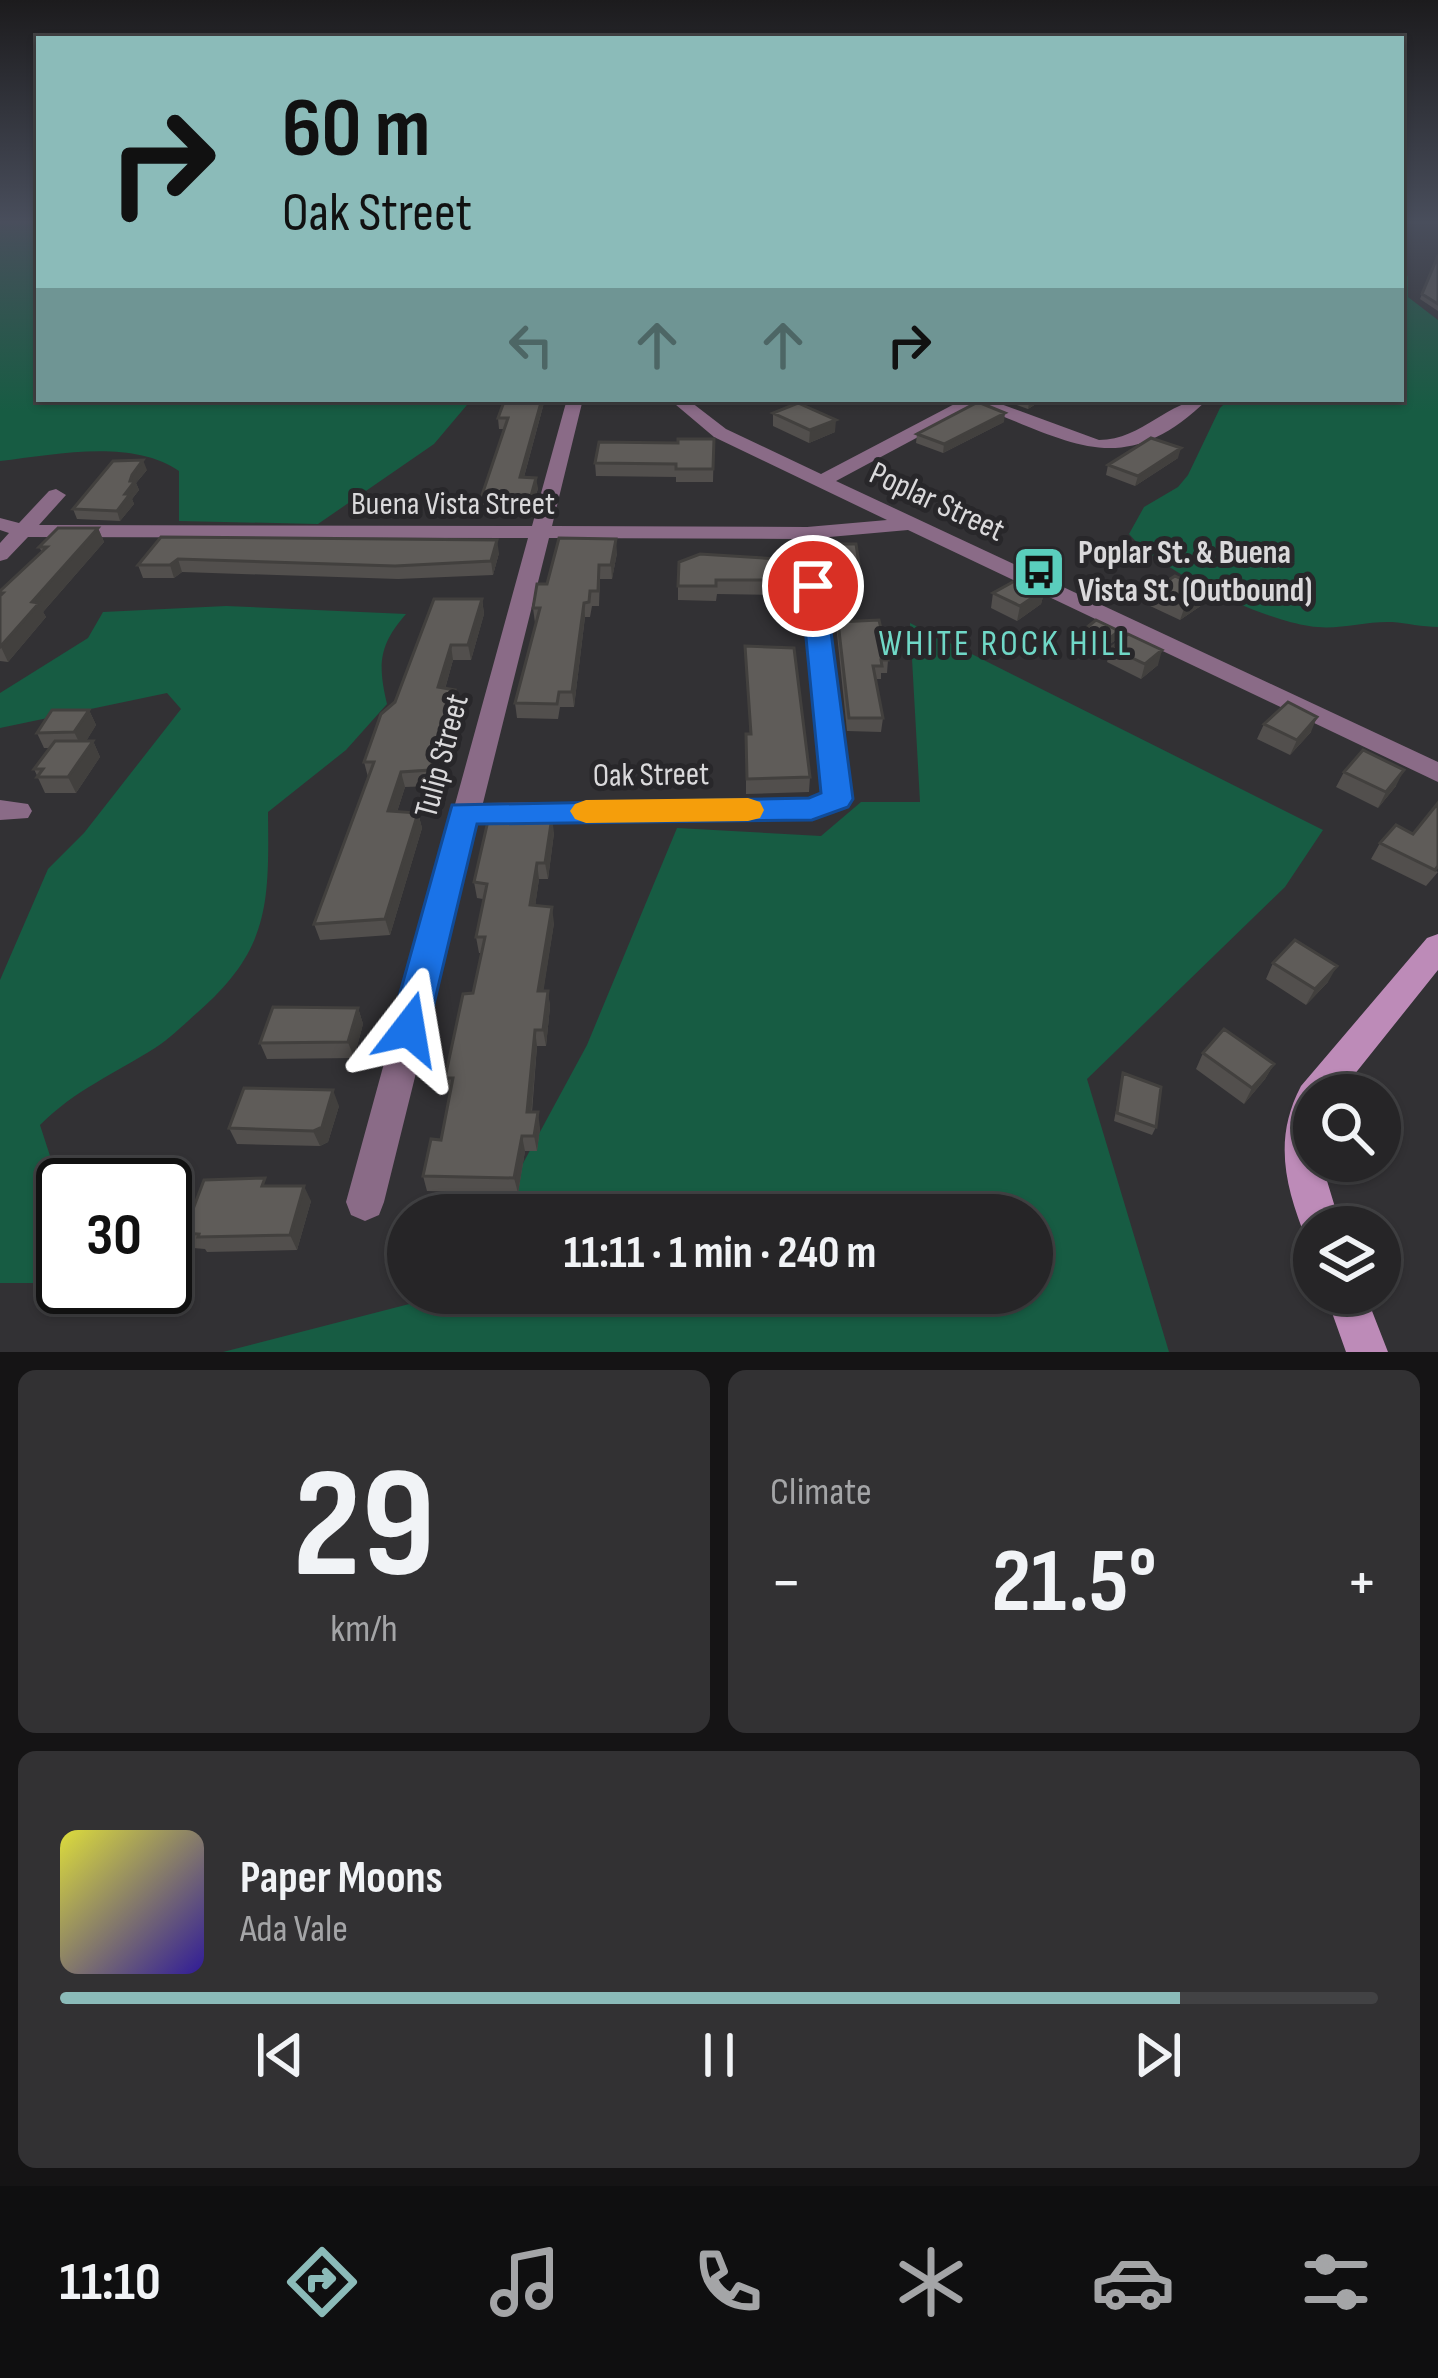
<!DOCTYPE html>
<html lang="en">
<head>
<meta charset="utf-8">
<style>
  :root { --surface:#262527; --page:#323133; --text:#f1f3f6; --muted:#a4a5a7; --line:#424244; --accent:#8bbbb9 }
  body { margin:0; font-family:"Sofia Sans Condensed",sans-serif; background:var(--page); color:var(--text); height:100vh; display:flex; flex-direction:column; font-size:45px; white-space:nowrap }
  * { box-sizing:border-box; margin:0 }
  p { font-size:39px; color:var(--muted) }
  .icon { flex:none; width:66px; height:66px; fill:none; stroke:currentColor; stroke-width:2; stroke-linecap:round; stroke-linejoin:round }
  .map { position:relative; height:1352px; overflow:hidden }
  .details { display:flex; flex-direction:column; gap:18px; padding:18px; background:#151415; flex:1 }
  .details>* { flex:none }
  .hud { position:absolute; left:36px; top:36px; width:1368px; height:366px; border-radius:0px; box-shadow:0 3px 9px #0004,0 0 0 3px var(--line); background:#8bbbb9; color:#111; overflow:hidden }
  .buttons { position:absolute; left:1293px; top:1074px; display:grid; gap:24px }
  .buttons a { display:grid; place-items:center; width:108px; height:108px; border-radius:50%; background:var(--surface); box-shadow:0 3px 9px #0004,0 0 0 3px var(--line); font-size:60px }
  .speed { position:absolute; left:36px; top:1158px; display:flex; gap:24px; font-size:60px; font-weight:700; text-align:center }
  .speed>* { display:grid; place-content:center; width:156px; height:156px; border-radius:50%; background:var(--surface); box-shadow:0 3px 9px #0004,0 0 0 3px var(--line); line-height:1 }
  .speed .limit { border:6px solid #111; border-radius:18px; background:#fff; color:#111 }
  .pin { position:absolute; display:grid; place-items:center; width:102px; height:102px; color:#fff; margin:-51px; border:6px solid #fff; border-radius:50%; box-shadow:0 3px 12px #0007 }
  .me { position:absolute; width:132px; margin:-66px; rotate:14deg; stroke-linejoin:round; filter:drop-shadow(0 0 9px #0008) }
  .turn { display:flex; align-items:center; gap:42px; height:252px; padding:0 48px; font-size:54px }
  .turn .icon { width:156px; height:156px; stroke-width:2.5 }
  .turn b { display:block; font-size:84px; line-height:102px }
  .lanes { display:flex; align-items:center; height:114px; padding:0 48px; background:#0003; justify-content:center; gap:60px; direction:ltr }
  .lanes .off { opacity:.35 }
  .big { font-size:90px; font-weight:700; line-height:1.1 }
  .details .tile { flex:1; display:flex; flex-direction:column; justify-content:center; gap:18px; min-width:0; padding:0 42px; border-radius:18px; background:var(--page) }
  .details .dial { align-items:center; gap:0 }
  .dial b { font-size:156px; line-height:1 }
  .song { display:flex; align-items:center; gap:36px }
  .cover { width:144px; height:144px; border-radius:18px; background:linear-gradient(135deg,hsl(60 70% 55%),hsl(250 70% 35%)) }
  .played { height:12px; border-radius:6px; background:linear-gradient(90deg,var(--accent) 85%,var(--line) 85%) }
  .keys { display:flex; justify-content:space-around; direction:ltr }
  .heat { display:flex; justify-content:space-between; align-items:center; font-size:66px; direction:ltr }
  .details .tiles { flex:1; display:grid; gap:18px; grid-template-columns:1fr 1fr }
  .tile:last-child { grid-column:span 2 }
  .trip { position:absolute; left:387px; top:1194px; width:666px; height:120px; border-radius:60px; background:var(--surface); box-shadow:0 3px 9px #0004,0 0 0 3px var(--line); font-weight:700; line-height:120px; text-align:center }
  .tab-bar { display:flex; height:192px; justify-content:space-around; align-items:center; background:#0f0f10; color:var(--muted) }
  .tab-bar .icon { width:84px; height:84px }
  .tab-bar .active { color:var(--accent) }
  .tab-bar b { font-size:54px; color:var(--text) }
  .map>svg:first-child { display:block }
</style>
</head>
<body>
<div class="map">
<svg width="1438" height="1352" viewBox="0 0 1438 1352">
  <rect width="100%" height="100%" fill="#323134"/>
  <path fill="#175c43" d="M0 222H39V399H472L434 444 318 524 179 521V471C131 438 54 455 0 461Z
    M1401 263 1408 277V297L1438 320V627C1422 627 1407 623 1392 622 1363 621 1338 631 1309 626 1260 619 1160 571 1129 534L1144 507 1178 487 1188 475 1220 408 1229 399H1401Z
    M226 606 406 614C378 646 378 665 387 704L346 750 268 812C269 903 270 949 198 1012 184 1024 171 1038 155 1048 114 1074 75 1090 40 1125L63 1196V1231L36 1283H0V980L48 869 84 833 181 709 167 693 0 728V693L88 638 103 612Z
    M910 623 1323 830 1285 887 1087 1079 1169 1352H223L452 1293H1032V1215H495L587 1045 677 828 821 836 861 802H920Z"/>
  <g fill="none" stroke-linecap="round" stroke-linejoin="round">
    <path fill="#8a6b87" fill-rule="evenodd" d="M567 399H583L552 526 807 527 887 520 714 437 669 399H687L726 429 821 474 964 399H987L1099 440C1143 440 1168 399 1208 399 1122 483 1071 441 976 406L836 481 1438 762V782L908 530 818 538 851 799 847 806 812 819 478 823 384 1202 379 1215 365 1221 351 1215 346 1202 528 538 28 537 7 559 0 561V543L9 533 0 530V518L19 523 49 491 56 489 66 495 39 525 532 526ZM549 538 798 539 823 794 809 799 483 803Z
      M0 800 28 804 32 811 28 818 0 820Z"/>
    <path fill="#bd8bb8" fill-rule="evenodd" d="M1438 934V970L1338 1095H1314V1161H1321L1341 1227H1314V1244L1307 1241C1285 1187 1273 1139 1301 1086L1427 938Z
      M1325 1293H1365L1388 1352H1346Z"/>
  </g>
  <path fill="#524f4d" d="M1437 258 1438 262V311L1420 299Z
    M545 399 524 477 538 488 533 507 483 506 482 495 505 429H499L498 418Z
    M1000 399H1044L1028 409Z
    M773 413 835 432 809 443 773 426Z
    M1004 422 943 453 916 443 917 434Z
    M714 439 713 482H676V477L596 476 595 463 678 443Z
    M1178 458 1135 486 1106 475 1108 465Z
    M147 470 136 483 139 490 132 499 134 504 120 521 77 519 73 509Z
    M98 528 104 542 43 612 46 617 8 662 0 661V591L42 552 39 547Z
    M161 537 499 553 493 575 398 579 182 572 174 578H143L138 565Z
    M835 544 859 564 858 578 837 579 834 558Z
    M617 553 612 579H600L599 606H592L590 617H585L574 707H560L558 719 517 718 515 703 536 623H535L533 608 547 584Z
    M700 554 780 580V595L717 594 716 601 678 600V586Z
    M1045 589 1041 604 1017 621 991 608 993 593Z
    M1153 590 1207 591 1202 605 1180 620 1148 605Z
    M482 599 484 614 471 660H453L445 689 455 690 457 705 433 786 405 787 397 812 418 813 422 828 390 935 320 940 314 924 368 777 364 762 395 702Z
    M838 622 888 660 887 673H881V679H876L883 718 881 732 847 731 837 634Z
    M1076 636 1117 639 1096 654 1074 643Z
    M745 646 810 777 809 792 746 794V734H750Z
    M1111 648 1158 665 1141 679 1107 662Z
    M89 710 96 725 86 741H93L100 757 76 793H45L34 769 49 748H44L37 733Z
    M1264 724 1311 732 1290 755 1257 739Z
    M1344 772 1396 786 1378 808 1336 787Z
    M543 817 554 833 548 879H539L535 906 554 923 543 991H548L550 1007 546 1046H537L532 1112 540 1128 537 1151H525L518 1193 427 1191 423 1176 441 1140 450 1094 445 1078 473 993 482 953H479L476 937 483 899 477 898 474 882Z
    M1380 843 1438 872 1426 886 1371 859Z
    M1273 963 1328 982 1306 1005 1266 979Z
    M358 1008 363 1024 354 1058 267 1059 260 1043Z
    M1203 1053 1274 1064 1265 1079 1244 1104 1196 1069Z
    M1123 1073 1156 1127 1152 1135 1114 1121Z
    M339 1106 328 1142 320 1146 237 1144 229 1128Z
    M269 1186 311 1201 297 1250 207 1252 205 1249 193 1248 184 1233Z"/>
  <path fill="#42403e" d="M542 399H545L521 488 520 477Z
    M1037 399H1044L1028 409 1029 403Z
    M1005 413 1004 422 943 453 944 444Z
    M836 420 835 432 809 443 810 430Z
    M1181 448 1178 458 1135 486 1138 476Z
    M143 460 147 470 136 483 139 490 132 499 134 504 120 521 117 511 132 475Z
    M536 478 538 488 533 507 531 496Z
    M98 528 104 542 43 612 46 617 8 662 1 647 32 602Z
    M616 539 617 553 612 579 611 565Z
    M497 540 499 553 493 575 491 561Z
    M178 559 182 572 174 578 170 565Z
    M1045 589 1041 604 1017 621 1020 606Z
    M1207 591 1202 605 1180 620 1185 606Z
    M482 599 484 614 471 660 468 645Z
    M584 603 585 617 574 707 572 692Z
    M1119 631 1117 639 1096 654 1098 647Z
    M451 645 453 660 441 703 438 687Z
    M1162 650 1158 665 1141 679 1145 664Z
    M455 690 457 705 433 786 430 770Z
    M89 710 96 725 82 748 74 732Z
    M1317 717 1311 732 1290 755 1297 740Z
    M93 741 100 757 76 793 68 777Z
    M1404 770 1396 786 1378 808 1386 792Z
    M401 772 405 787 392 827 388 811Z
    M418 813 422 828 390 935 385 919Z
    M552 817 554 833 548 879 545 863Z
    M537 863 539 879 533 921 530 905Z
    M552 907 554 923 541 1007 538 991Z
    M1337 966 1328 982 1306 1005 1315 989Z
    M548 991 550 1007 546 1046 543 1030Z
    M358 1008 363 1024 354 1058 348 1042Z
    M535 1030 537 1046 530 1128 527 1112Z
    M1274 1064 1265 1079 1244 1104 1252 1088Z
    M333 1090 339 1106 328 1142 320 1146 313 1131Z
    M538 1112 540 1128 537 1151 534 1136Z
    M522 1136 525 1151 518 1193 514 1178Z
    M304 1186 311 1201 297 1250 290 1235Z"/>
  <path fill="#5f5c59" stroke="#42403e" stroke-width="3" d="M1437 258 1438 262V304L1422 294Z
    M505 399H542L520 477 536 478 531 496 482 495 508 418H498Z
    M978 402 1005 413 944 444 917 434Z
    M798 403 836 420 810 430 773 413Z
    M1151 438 1181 448 1138 476 1108 465Z
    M678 439H714L713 469H676V464L595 463 599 442 678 443Z
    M143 460 132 475 130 481H135L125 494H130L117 511 73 509 113 461Z
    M58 528H98L32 602 39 603 0 647V596L3 593H0V591L47 547H39Z
    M161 537 497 540 491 561 395 566 178 559 170 565H138Z
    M559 538 616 539 611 565H599L598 591H590L589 602 584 603 572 692H559L557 704 515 703 540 608H533L537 584H547Z
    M835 544H856L859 564H838Z
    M700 554 779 559 780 580H716V586H678L679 562Z
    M1175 576 1207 591 1185 606 1153 590Z
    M1020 578 1045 589 1020 606 993 593Z
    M434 599H482L468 645H451L438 687 455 690 430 770 401 772 388 811 418 813 385 919 314 924 374 762H364L381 714 395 702Z
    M879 620 888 660H881L882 666H873L883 718H849L838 622Z
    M1096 620 1119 631 1098 647 1076 636Z
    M1128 634 1162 650 1145 664 1111 648Z
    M745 646 794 648 810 777 747 779 746 734H751Z
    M1288 702 1317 717 1297 740 1264 724Z
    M52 710H89L74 732 37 733Z
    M55 741H93L68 777H37L43 769H34Z
    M1363 750 1404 770 1386 792 1344 772Z
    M1438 803V866L1435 870 1380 843 1396 825 1413 834Z
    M542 811V817H552L545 863H537L530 905 552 907 538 991H548L543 1030H535L527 1112H538L534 1136H522L514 1178 423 1176 431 1139 441 1140 453 1078H445L463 994 473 993 485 937H476L487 884 474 882 490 812Z
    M1295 940 1337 966 1315 989 1273 963Z
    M273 1007 358 1008 348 1042 260 1043Z
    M1224 1029 1274 1064 1252 1088 1203 1053Z
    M1123 1073 1161 1087 1156 1127 1117 1113Z
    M244 1088 333 1090 322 1127 313 1131 229 1128Z
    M265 1178 262 1186H304L290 1235 198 1237 199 1234 184 1233 204 1180Z"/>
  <linearGradient id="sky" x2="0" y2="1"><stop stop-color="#1c1b1d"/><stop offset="0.54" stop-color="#494e5c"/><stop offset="1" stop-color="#494e5c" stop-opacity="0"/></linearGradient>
  <rect width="1438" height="411" fill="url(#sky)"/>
  <path fill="#1a73e8" stroke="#114b97" stroke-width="3" d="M813 579 825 586 853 799 848 807 812 820 477 824 428 1029 422 1041 409 1046 395 1041 390 1029 452 805 809 798 821 793 801 586Z"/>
  <path fill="#f59e0b" d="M748 798 760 802 764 810 760 818 748 821 586 823 575 819 570 811 575 804 586 800Z"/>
  <defs>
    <g id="bus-square" transform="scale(2.7)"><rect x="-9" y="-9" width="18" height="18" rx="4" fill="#5acebd" stroke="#28272a"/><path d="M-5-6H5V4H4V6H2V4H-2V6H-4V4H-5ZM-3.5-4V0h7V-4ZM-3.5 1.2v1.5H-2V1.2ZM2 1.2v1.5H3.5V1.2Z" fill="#111"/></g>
  </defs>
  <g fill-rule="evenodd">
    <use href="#bus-square" x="1039" y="572"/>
  </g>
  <g text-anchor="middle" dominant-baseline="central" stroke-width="10" stroke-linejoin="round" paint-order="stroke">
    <g font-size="33" fill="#dad9db" stroke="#28272a">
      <text transform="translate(937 502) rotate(25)">Poplar Street</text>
      <text x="453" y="504">Buena Vista Street</text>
      <text transform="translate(442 756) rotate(-75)">Tulip Street</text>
      <text transform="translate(651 775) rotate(-1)">Oak Street</text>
    </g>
    <g font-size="33" font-weight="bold" fill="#dad9db" stroke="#28272a" text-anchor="start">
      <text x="1078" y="553">Poplar St. &amp; Buena<tspan x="1078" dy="38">Vista St. (Outbound)</tspan></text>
    </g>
    <g font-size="36" letter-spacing="3" fill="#70d8c7" stroke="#28272a">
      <text x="1006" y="644">WHITE ROCK HILL</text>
    </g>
  </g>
</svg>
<div class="buttons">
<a><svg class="icon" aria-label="search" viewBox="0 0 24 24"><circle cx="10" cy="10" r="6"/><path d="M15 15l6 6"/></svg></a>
<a><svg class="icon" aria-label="layers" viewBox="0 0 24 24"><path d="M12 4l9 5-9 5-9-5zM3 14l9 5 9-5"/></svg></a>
</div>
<div class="speed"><div class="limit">30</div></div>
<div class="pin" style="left:813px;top:586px;background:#d93025"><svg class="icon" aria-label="arrive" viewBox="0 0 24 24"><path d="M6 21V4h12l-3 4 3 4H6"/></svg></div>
<svg class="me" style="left:409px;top:1029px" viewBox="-20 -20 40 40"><path d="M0-17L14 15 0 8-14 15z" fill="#1a73e8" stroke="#fff" stroke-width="4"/></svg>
<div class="trip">11:11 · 1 min · 240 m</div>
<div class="hud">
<div class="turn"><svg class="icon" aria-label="right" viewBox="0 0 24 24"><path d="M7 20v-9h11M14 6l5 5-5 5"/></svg><div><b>60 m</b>Oak Street</div></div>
<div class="lanes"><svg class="icon off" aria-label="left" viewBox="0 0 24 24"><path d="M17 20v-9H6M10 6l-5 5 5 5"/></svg><svg class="icon off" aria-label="ahead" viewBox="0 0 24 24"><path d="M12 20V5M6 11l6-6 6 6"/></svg><svg class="icon off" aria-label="ahead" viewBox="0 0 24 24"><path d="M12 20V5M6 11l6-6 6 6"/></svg><svg class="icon" aria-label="right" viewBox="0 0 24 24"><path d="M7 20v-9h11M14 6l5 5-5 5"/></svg></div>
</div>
</div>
<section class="details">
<div class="tiles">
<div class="tile dial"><b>29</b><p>km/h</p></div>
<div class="tile"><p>Climate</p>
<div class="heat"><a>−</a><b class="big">21.5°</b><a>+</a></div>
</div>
<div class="tile">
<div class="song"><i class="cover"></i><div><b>Paper Moons</b><p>Ada Vale</p></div></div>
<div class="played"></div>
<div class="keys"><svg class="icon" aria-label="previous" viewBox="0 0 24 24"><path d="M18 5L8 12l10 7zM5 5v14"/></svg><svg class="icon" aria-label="pause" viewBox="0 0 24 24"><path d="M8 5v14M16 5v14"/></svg><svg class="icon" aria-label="next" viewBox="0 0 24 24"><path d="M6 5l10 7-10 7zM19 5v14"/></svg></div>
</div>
</div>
</section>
<nav class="tab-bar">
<b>11:10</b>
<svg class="icon active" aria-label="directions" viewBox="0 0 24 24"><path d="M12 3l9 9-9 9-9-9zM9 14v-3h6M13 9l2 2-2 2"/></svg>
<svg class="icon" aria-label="music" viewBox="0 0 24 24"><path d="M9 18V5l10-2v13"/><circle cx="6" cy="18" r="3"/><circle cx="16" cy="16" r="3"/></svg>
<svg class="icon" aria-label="phone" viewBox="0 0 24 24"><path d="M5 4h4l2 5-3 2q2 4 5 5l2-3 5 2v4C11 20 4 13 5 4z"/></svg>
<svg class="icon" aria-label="climate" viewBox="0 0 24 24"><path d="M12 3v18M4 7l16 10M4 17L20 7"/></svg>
<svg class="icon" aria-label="car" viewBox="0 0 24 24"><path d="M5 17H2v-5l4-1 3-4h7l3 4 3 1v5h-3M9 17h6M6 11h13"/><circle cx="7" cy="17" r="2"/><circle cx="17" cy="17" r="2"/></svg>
<svg class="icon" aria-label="filters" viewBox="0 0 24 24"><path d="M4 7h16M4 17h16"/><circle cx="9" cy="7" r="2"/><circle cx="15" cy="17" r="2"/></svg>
</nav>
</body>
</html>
